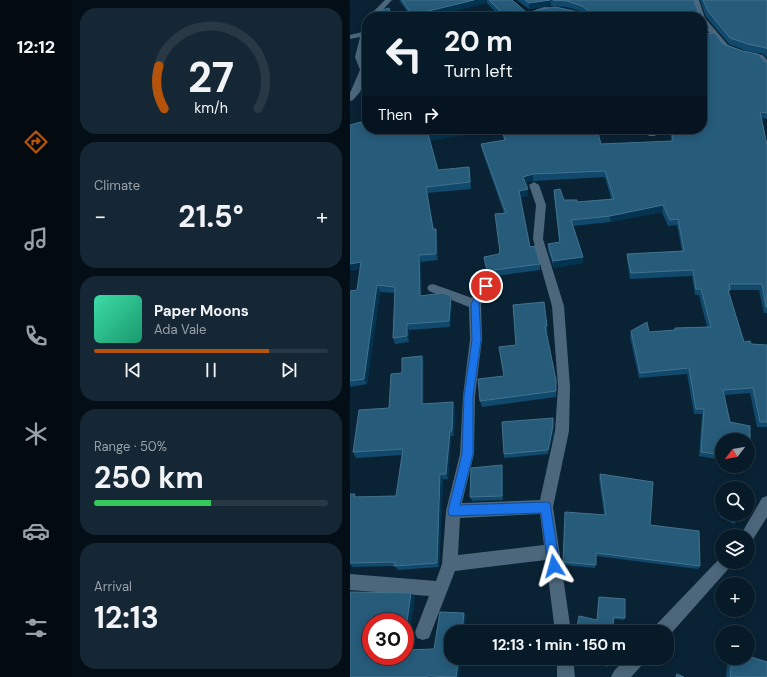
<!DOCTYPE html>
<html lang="en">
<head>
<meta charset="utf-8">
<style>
  :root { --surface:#071a28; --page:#152734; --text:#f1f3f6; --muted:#98a1a8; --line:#283845; --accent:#b45309 }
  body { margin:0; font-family:"DM Sans",sans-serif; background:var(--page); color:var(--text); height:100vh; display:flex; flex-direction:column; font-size:15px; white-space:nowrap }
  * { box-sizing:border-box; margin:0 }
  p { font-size:13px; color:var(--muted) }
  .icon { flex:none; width:22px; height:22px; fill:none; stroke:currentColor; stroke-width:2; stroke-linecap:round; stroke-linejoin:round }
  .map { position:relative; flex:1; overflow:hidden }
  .drawer { display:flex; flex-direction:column; gap:8px; padding:8px; background:#040e16; width:278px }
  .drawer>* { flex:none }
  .hud { position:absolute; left:12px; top:12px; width:345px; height:122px; border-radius:16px; box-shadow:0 2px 10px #0003,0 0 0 1px var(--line); background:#071a28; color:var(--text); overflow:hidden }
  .needle { width:26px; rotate:239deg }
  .buttons { position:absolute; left:365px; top:433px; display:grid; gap:8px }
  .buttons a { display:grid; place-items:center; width:40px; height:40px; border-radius:50%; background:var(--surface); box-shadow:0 2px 10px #0003,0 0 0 1px var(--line); font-size:20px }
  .speed { position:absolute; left:12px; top:613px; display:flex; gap:8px; font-size:20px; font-weight:700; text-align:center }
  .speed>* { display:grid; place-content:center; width:52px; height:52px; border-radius:50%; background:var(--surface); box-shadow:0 2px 10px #0003,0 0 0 1px var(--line); line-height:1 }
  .speed .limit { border:6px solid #d22; background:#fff; color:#111 }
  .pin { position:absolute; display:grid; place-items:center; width:34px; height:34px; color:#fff; margin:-17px; border:2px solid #fff; border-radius:50%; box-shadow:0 1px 4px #0007 }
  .me { position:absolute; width:44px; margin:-22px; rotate:352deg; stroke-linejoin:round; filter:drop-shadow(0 0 3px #0008) }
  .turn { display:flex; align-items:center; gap:14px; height:84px; padding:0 16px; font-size:18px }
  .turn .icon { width:52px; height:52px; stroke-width:2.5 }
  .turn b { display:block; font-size:28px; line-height:34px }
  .then { display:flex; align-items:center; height:38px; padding:0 16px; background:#0003; gap:8px; font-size:15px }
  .big { font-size:30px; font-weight:700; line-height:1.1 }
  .drawer .card { flex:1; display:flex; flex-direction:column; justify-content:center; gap:6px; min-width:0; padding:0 14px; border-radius:16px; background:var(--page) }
  .drawer .dial { align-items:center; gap:0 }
  .dial svg { height:104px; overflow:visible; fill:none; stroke:var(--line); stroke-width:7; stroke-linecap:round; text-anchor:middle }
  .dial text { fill:var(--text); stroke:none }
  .song { display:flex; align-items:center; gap:12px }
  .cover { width:48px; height:48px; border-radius:6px; background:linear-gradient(135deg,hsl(160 70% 55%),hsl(160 70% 35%)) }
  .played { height:4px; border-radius:2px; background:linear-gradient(90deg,var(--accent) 75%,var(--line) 75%) }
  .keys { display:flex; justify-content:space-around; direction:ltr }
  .heat { display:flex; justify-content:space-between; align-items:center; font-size:22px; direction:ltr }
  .charge { height:6px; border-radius:3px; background:linear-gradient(90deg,#34c759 50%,var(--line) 0) }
  .trip { position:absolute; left:94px; top:625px; width:230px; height:40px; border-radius:16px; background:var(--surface); box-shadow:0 2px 10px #0003,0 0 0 1px var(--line); font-weight:700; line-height:40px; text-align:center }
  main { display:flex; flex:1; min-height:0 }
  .tabs { display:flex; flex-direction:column; width:72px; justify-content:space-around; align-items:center; background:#030a10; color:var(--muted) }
  .tabs .icon { width:28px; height:28px }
  .tabs .current { color:var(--accent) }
  .tabs b { font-size:18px; color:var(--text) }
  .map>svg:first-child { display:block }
</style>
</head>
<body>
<main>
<nav class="tabs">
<b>12:12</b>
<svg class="icon current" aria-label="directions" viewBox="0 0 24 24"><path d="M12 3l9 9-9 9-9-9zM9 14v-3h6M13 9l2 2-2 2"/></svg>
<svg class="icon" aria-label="music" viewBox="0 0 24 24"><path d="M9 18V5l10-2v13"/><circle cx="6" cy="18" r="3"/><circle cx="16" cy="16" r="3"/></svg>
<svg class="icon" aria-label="phone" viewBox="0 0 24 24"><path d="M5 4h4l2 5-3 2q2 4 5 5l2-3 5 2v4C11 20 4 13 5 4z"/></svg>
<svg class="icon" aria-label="climate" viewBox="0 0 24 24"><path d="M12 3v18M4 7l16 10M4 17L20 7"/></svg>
<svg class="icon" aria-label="car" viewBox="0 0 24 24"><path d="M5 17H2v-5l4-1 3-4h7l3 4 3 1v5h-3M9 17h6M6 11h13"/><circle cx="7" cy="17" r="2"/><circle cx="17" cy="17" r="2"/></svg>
<svg class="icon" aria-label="filters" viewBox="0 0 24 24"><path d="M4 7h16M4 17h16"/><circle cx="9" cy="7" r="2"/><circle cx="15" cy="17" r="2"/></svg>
</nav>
<section class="drawer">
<div class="card dial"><svg viewBox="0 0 100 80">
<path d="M14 69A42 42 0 1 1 86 69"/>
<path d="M14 69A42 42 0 0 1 10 36" stroke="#b45309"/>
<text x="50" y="56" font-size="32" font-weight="700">27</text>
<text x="50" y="72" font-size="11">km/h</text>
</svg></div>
<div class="card"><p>Climate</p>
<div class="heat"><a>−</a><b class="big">21.5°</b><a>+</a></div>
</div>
<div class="card">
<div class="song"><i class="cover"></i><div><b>Paper Moons</b><p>Ada Vale</p></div></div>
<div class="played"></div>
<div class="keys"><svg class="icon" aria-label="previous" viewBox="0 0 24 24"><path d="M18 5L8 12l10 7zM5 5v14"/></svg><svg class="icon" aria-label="pause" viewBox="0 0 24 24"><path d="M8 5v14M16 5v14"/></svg><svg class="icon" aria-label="next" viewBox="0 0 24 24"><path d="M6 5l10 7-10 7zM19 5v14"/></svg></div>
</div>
<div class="card"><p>Range · 50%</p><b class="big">250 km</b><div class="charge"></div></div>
<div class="card"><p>Arrival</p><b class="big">12:13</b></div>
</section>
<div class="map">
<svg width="417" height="677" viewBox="0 0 417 677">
  <rect width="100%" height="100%" fill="#092335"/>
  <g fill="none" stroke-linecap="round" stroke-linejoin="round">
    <path fill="#4c677c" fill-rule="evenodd" d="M35 0H42L26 17H18Z
      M343 0H349L355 18 378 45 396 52 413 55 417 60V67H414L407 59 391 56 372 49 352 23V17H348Z
      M194 7 212 8 237 17C225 17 217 12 206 11 196 10 187 14 178 16L174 14Z
      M14 26H17V41L13 57 17 68V73L10 92 3 100 0 101V93L10 70 5 57 10 37 0 39V35L12 32Z
      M292 129H301L306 134 305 136H299Z
      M184 182 189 185 196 205 193 239 214 306 220 387 219 431 203 507 221 632H205L196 560 105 571 79 638 73 640 67 638 65 632 79 596 0 590V574L86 581 92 564 96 511 110 454 113 396 120 339 119 307 79 291 77 288 79 285 83 284 122 298 132 283 136 282 140 283 142 286 131 304 132 339 125 396 124 454 112 503 190 500 205 431 208 387 202 306 183 239 186 205 179 185ZM190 514 194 545 108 555 110 518Z
      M417 496V517L402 541 398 543V536H390L412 498Z
      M372 556V562H383L380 567 317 638V632H303L305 626Z
      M207 658H223L225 677H207Z
      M276 658H295L293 664 281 677H261L264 671Z"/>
  </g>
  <path fill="#10496b" d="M49 0H162L176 12 185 13 233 12 217 7 201 6 179 9 167 0H344L348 12 352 17H150L137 3 78 17H61Z
    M350 0H417V58L414 54 396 51 379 44 356 17Z
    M352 18 357 32 352 34 373 44 415 62H417V119L412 118 417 145V313H414L409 290H380L379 292 394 342 401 344 417 345V427H407L400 393 374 395 380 422 400 441 398 444V440H372V460L349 456 352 414H344L337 374 289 378 280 337 281 331 299 332 324 330 325 328 357 327 349 295H345L342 276 280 279 277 260V254L332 251 327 225 318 226 312 212 260 222 223 226 233 257V263L204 268 198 250V244L209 242 204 196V190L214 200 227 202 261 199 255 177 183 181 175 182 178 196 170 197 180 247 190 264V270L138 277 134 257 149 254 154 213 132 150 131 144 154 140 153 134 251 144 321 141 320 129H352Z
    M0 125 13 127 115 135 80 140 88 170 120 173 121 189 77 193 84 229 87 235 88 260 71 262V295L102 302 100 327 59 330V342L45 344 43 338 45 293 30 292 17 384 0 387V291L7 290 10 269 0 270Z
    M163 305 197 326V332H196L206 386V397L132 407 130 401 154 376 166 345Z
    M72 356 74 362V404L103 402 105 408 104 436H101L98 479H93L89 567 48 570 45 566 3 567 0 564V494L7 497 46 496 52 455 6 458 3 452 39 408 52 373Z
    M204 431 198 454 154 458V454Z
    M152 465V470L153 500 122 501 120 497Z
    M250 474 300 525 350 566 348 569 246 556 245 568 213 565V562L254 515 249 478Z
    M372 512V514L385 522 384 524 370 517Z
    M249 597 275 618 274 620 264 619 247 620Z
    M224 658H259V665L258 667 225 659Z
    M378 658H398L417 677H376Z"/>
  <path fill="#04334f" d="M124 0H137V3L78 17H63L62 15Z
    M201 0V6L179 9V3Z
    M359 26 357 32 352 34V28Z
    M109 129H115V135L79 141 78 134Z
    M183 174V181L173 183V177Z
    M178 189V196L169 197V191Z
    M313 205 312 212 260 222V216Z
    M86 229 87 235 88 260 86 254Z
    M69 255 71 262 72 302 70 296Z
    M233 257V263L204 268 203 261Z
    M11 262 13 268 0 270V264Z
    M27 285 30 292 17 384 14 379Z
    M101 296 102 302 100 327 99 321Z
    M57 324 59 330V342L57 336Z
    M72 356 74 362V410L72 404Z
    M103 402 105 408 104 436 102 431Z
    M203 426 204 431 198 454V450Z
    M100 431 101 436 98 479 96 474Z
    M152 465V470L153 500 152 496Z
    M90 474 93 479 89 567 87 563Z
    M61 593 65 597 57 652 55 651V636Z
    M114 613 116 616 114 632H112Z
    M109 658H111L109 677H106Z"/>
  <path fill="#265b7a" stroke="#43728e" d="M52 0H124L62 15Z
    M139 0H162L176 12 185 13 186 10 205 7 229 12 237 13 239 11 232 6 217 1 203 0H344L348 12 352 13V17H156Z
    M175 0H200L179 3Z
    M353 0H417V49L416 48 398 44 380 38 358 11Z
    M39 8 42 17H24L20 13Z
    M352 18 359 26 352 28Z
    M352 28V34L365 33 373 44 392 51 408 54 415 62H417V113L410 112 417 145V307H416L412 284H379L380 290H378L394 342 400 341 401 344 417 345V422H410L403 388 373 390 380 422 400 426V441H398V440L388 439V440H372V455L351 452 354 409H346L339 368 290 373 281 331 297 322 299 332 325 330V328L361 327 351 289H346L343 270 281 273 277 254 334 251 328 219 320 220 313 205 260 216 221 220 233 257 203 261 198 244 210 242 204 190 210 189 214 200H227V202L264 199 255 171 183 174 173 177 178 189 169 191 180 247 185 246 190 264 137 271 134 257 149 254 150 252 145 214 156 213 131 144 155 140 153 134 189 129H247L251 144 323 141 322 129H352Z
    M17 37V58H16L13 50Z
    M11 122 13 127 17 126V129H109L78 134 88 170 119 167 120 182 76 187 83 229H86V254L69 255 70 296 93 293 101 296 99 321 57 324V336L43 338 45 287 27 285 14 379 0 381V291L7 290 11 262 0 264V125Z
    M194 302 197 326H195L206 380V391L130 401 128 379 154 376 149 347 166 345 163 305Z
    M72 356V404L103 402 102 431H100L96 474H90L87 563 44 566 45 562 0 563V494H5L4 497 46 496 53 449 3 452 9 410 39 408 41 374 52 373V358Z
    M203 418V426L198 450 154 454 152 422Z
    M152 465V496L120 497 121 468Z
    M250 474 303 482 300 525 349 531 350 566 246 553V565L213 562 215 512 256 515Z
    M372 513V514H388L385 522 371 515Z
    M0 592 61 593 55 636V622H21V656H55V650L84 649 90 612 114 613 112 632H101V658H109L106 677 77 676V677H0Z
    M249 597 275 599V618L264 617 262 632H226L229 616 247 620Z
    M398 656 417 662V677H380L382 658H398Z
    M227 658H259V665Z
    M327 674 334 677H326Z"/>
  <path fill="#1a73e8" stroke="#114b97" d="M136 282 140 286 129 304 131 340 123 396V454L110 505 196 502 200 503 210 566 208 570 204 572 200 570 198 566 191 513 103 516 99 515 98 511 112 454 114 396 122 340 121 304 133 283Z"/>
</svg>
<div class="buttons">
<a><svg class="needle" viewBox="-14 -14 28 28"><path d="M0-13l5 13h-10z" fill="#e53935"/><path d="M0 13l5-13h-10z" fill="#98a1a8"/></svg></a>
<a><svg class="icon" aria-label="search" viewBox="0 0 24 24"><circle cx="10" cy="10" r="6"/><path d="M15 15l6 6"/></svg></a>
<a><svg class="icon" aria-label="layers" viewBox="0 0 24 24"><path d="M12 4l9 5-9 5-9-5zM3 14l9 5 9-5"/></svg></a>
<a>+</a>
<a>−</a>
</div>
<div class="speed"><div class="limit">30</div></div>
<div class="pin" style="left:136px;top:286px;background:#d93025"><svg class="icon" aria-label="arrive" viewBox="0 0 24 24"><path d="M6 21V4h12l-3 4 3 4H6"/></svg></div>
<svg class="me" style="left:204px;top:566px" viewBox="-20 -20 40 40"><path d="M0-17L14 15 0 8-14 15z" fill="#1a73e8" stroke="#fff" stroke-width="4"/></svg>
<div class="trip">12:13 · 1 min · 150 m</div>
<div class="hud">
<div class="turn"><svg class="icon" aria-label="left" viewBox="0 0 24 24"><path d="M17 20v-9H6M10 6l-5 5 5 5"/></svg><div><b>20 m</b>Turn left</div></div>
<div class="then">Then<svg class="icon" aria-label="right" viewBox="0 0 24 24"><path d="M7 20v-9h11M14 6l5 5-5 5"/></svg></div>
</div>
</div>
</main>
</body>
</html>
